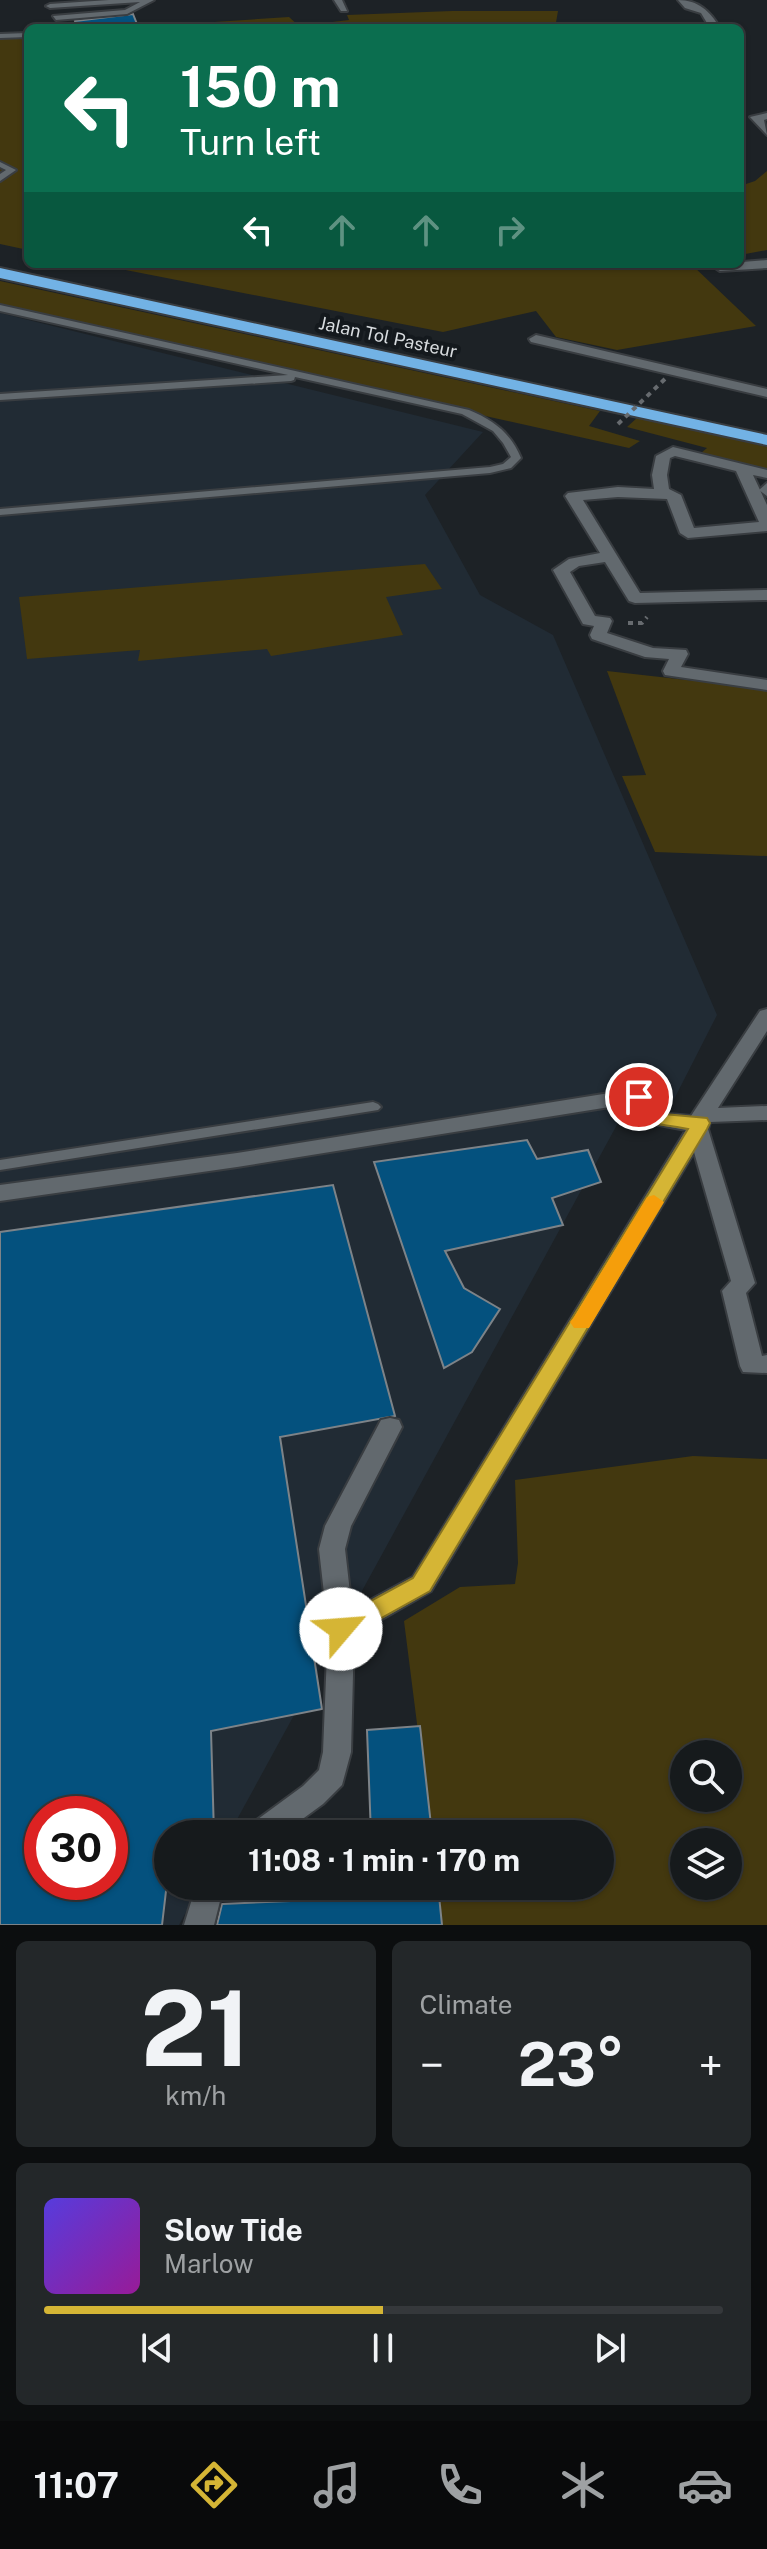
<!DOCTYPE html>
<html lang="en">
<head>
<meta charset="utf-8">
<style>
  :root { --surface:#161a1c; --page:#232729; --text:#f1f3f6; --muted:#9ea1a3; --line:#35383b; --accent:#d5b535 }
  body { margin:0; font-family:"Public Sans",sans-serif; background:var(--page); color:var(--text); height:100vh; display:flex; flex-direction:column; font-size:30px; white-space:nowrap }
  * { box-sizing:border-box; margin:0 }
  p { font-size:26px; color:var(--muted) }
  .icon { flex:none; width:44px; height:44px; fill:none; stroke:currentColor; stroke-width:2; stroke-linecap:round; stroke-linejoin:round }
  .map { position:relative; height:1925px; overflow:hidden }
  .panel { display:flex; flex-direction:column; gap:16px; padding:16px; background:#0c0e0f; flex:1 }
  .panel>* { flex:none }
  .hud { position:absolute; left:24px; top:24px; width:720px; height:244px; border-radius:12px; box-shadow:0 2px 6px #0004,0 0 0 2px var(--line); background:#0b6e4f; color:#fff; overflow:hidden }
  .controls { position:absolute; left:670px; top:1740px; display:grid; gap:16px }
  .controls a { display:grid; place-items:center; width:72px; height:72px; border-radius:50%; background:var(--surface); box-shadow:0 2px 6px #0004,0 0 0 2px var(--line); font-size:40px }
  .speed { position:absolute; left:24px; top:1796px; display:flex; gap:16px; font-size:40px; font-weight:700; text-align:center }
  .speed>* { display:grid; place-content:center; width:104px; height:104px; border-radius:50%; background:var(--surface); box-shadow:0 2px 6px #0004,0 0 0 2px var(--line); line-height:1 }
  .speed .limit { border:12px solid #d22; background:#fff; color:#111 }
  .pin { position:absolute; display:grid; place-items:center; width:68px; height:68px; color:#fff; margin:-34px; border:4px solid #fff; border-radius:50%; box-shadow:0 2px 8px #0007 }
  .me { position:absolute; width:88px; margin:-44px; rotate:63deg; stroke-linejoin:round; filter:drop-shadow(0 0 6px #0008) }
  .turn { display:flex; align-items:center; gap:28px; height:168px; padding:0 24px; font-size:36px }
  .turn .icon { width:104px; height:104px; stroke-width:2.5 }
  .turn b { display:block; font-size:56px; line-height:68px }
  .lanes { display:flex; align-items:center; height:76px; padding:0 24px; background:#0003; justify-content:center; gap:40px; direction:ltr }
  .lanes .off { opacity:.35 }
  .big { font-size:60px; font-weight:700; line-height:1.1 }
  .panel .tile { flex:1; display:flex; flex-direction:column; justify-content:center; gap:12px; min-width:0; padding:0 28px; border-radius:12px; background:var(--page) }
  .panel .dial { align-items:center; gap:0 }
  .dial b { font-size:104px; line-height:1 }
  .song { display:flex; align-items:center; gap:24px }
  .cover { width:96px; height:96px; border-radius:12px; background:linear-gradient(135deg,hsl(250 70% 55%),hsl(300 70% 35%)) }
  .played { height:8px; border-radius:4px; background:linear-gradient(90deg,var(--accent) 50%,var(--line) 50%) }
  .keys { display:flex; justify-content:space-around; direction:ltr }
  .heat { display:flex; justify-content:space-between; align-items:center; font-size:44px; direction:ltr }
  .panel .tiles { flex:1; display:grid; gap:16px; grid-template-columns:1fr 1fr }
  .tile:last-child { grid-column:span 2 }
  .trip { position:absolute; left:154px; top:1820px; width:460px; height:80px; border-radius:40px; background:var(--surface); box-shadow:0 2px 6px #0004,0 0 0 2px var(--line); font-weight:700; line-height:80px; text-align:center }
  .tab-bar { display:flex; height:128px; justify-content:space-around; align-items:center; background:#090a0b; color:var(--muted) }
  .tab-bar .icon { width:56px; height:56px }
  .tab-bar .current { color:var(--accent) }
  .tab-bar b { font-size:36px; color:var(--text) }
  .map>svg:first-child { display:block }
</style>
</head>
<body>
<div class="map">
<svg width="767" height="1925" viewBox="0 0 767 1925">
  <rect width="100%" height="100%" fill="#1d2226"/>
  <path fill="#212b34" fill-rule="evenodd" d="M0 313 483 432 425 495 480 595 553 635 717 1015 665 1117 618 1123 229 1834H168V1886H200L179 1925H0ZM42 1814H110V1882H42Z"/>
  <path fill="#43380f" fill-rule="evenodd" d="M452 11H558L555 28H124L289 17 299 26 349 20 347 15Z
    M28 34V250L0 244V36Z
    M767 171V250L740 255V186L755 181Z
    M95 264H691L756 326 617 350 556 337 536 311 443 332Z
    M0 281 600 411 589 426 640 441 629 448 0 308Z
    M638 417 767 447V470L701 453 707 448 627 427Z
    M425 564 442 589 386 597 403 635 271 656 267 649 138 661 140 650 27 659 19 597Z
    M607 671 767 689V856L655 852 622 776 646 775Z
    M693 1456 767 1459V1925H442L437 1886H600V1834H431L404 1621 460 1587 515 1584 518 1563 515 1480ZM684 1754H728V1798H684ZM684 1842H728V1886H684Z"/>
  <path fill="#04517e" stroke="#7d8388" stroke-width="2" fill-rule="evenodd" d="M133 14 137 24 77 27 75 21Z
    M527 1140 537 1159 588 1150 601 1182 552 1198 563 1225 445 1251 464 1288 500 1309 472 1352 444 1368 374 1162Z
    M333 1185 395 1416 280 1437 322 1709 211 1731 214 1834H168V1874L162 1925H0V1232ZM42 1814H110V1882H42Z
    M420 1726 432 1834H371L367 1730Z
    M290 1886H438L442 1925H217L222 1904 290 1901Z"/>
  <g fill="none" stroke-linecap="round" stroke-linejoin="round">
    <g stroke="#393d41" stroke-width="4">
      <path id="lane" d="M109 0H154L127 14 56 20 53 16 125 10 140 2 50 8 46 6 50 4Z
        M334 0H342L347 11H341Z
        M28 33V37L0 38V34Z
        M0 162 16 170 0 181V174L6 170 0 167Z
        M0 305 469 410C493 420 511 433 521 458L511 468 490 473 0 515V509L490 467 503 464 511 457 503 443 493 431 462 414 295 377 294 380 291 381 0 400V394L288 375 0 311Z
        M767 483V496L759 490Z
        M373 1102 378 1104 381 1107 378 1110 0 1170V1160Z"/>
    </g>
    <g stroke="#393d41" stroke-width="4">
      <path id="street" d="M678 0C698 0 710 11 720 28H710L701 13 685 8Z
        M767 113V119L764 120 767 135 750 117Z
        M767 260V268L720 271 714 267 717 264Z
        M536 335 767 389V397L531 342 529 339Z
        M673 447 767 470V478L753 475 767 505V531L688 538 680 533 667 499 618 497 583 500 640 593 767 590V600L635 603 629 601 605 562 579 566 570 572 595 616 610 618 612 621 607 633 653 648 686 650 688 654 681 667 767 680V690L665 675 663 671 669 659 645 657 592 639 590 635 594 626 583 624 553 570 569 559 600 553 565 496 568 493 618 487 654 489 652 475 656 456ZM675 456 736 471 759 522 694 528 681 495 669 489 667 475 670 458Z
        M767 1009V1031L718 1108 767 1106V1120L710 1122 708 1129 755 1283 746 1293 762 1356 767 1355V1373L743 1372 740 1366 722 1291 731 1281 694 1152 431 1591 354 1635 351 1752 342 1785 323 1804 282 1834H246L250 1825 303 1786 319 1770 323 1752 328 1629 319 1549 325 1526 381 1420 390 1418 399 1420 402 1427 351 1526 345 1549 352 1610 413 1577 686 1130 654 1124 639 1106 622 1105 237 1167 0 1201V1185L237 1153 622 1091 654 1095 669 1114 691 1116 760 1011Z
        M196 1886H228L220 1901 214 1925H184Z"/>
    </g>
    <g stroke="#393d41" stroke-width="4">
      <path id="highway" d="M0 268 767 435V445L0 278Z"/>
    </g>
    <path stroke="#676b6f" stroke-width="4" stroke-dasharray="5 5" stroke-linecap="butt" d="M628 623H642L647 617"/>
    <use href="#lane" fill="#62696e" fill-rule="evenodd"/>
    <use href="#street" fill="#62696e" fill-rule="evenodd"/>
    <use href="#highway" fill="#72b2e5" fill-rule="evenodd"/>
    <path stroke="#676b6f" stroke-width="4" stroke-dasharray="5 5" stroke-linecap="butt" d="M618 424 666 378"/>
  </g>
  <path fill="#d5b535" stroke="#8a7622" stroke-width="2" d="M639 1091 653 1096 664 1114 707 1118 710 1123 707 1129 430 1591 349 1636 341 1639 332 1636 329 1629 332 1622 413 1578 688 1129C645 1120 659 1132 629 1097Z"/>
  <path fill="#f59e0b" d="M654 1195 664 1202 589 1328H574L570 1322 574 1317 647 1197Z"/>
  <g text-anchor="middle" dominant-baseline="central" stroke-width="8" stroke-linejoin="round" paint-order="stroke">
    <g font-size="18" fill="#d7dbde" stroke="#14191d">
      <text transform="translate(388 337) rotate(12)">Jalan Tol Pasteur</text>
    </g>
  </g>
</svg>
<div class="controls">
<a><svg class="icon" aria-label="search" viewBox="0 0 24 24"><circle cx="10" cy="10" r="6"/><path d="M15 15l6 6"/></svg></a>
<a><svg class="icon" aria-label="layers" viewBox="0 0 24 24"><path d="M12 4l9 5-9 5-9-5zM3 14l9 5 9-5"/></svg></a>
</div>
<div class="speed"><div class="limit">30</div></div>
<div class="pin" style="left:639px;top:1097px;background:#d93025"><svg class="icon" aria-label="arrive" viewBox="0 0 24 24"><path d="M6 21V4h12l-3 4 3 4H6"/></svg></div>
<svg class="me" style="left:341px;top:1629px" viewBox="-20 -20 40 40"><circle r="19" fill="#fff"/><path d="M0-13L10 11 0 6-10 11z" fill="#d5b535"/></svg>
<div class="trip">11:08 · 1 min · 170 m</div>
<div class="hud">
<div class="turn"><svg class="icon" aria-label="left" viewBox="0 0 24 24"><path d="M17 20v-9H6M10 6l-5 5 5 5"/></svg><div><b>150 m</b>Turn left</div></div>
<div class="lanes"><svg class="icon" aria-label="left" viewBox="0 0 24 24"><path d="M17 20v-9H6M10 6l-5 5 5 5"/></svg><svg class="icon off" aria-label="ahead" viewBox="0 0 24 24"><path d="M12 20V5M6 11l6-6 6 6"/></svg><svg class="icon off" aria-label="ahead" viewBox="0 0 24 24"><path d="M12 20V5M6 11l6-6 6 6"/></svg><svg class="icon off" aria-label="right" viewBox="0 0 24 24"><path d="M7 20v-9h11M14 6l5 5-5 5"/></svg></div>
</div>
</div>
<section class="panel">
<div class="tiles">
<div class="tile dial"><b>21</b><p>km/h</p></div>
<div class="tile"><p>Climate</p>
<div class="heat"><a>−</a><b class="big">23°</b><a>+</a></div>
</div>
<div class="tile">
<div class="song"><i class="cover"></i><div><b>Slow Tide</b><p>Marlow</p></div></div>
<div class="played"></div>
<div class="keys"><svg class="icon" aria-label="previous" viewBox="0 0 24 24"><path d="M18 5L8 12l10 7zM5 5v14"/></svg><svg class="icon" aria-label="pause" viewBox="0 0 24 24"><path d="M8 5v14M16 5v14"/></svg><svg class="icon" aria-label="next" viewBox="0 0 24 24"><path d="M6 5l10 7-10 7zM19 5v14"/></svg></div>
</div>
</div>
</section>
<nav class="tab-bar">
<b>11:07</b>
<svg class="icon current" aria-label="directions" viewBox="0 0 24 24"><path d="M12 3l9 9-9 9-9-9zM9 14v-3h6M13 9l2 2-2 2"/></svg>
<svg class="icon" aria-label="music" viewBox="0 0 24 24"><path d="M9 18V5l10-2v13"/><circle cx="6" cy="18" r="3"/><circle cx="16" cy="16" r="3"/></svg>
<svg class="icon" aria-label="phone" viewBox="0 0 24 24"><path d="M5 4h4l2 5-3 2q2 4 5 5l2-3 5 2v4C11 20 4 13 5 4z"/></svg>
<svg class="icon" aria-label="climate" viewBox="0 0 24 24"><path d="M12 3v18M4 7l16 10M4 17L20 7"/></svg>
<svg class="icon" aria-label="car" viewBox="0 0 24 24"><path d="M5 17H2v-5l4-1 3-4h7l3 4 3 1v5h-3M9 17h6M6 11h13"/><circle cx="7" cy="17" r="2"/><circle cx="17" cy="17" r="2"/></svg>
</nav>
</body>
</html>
